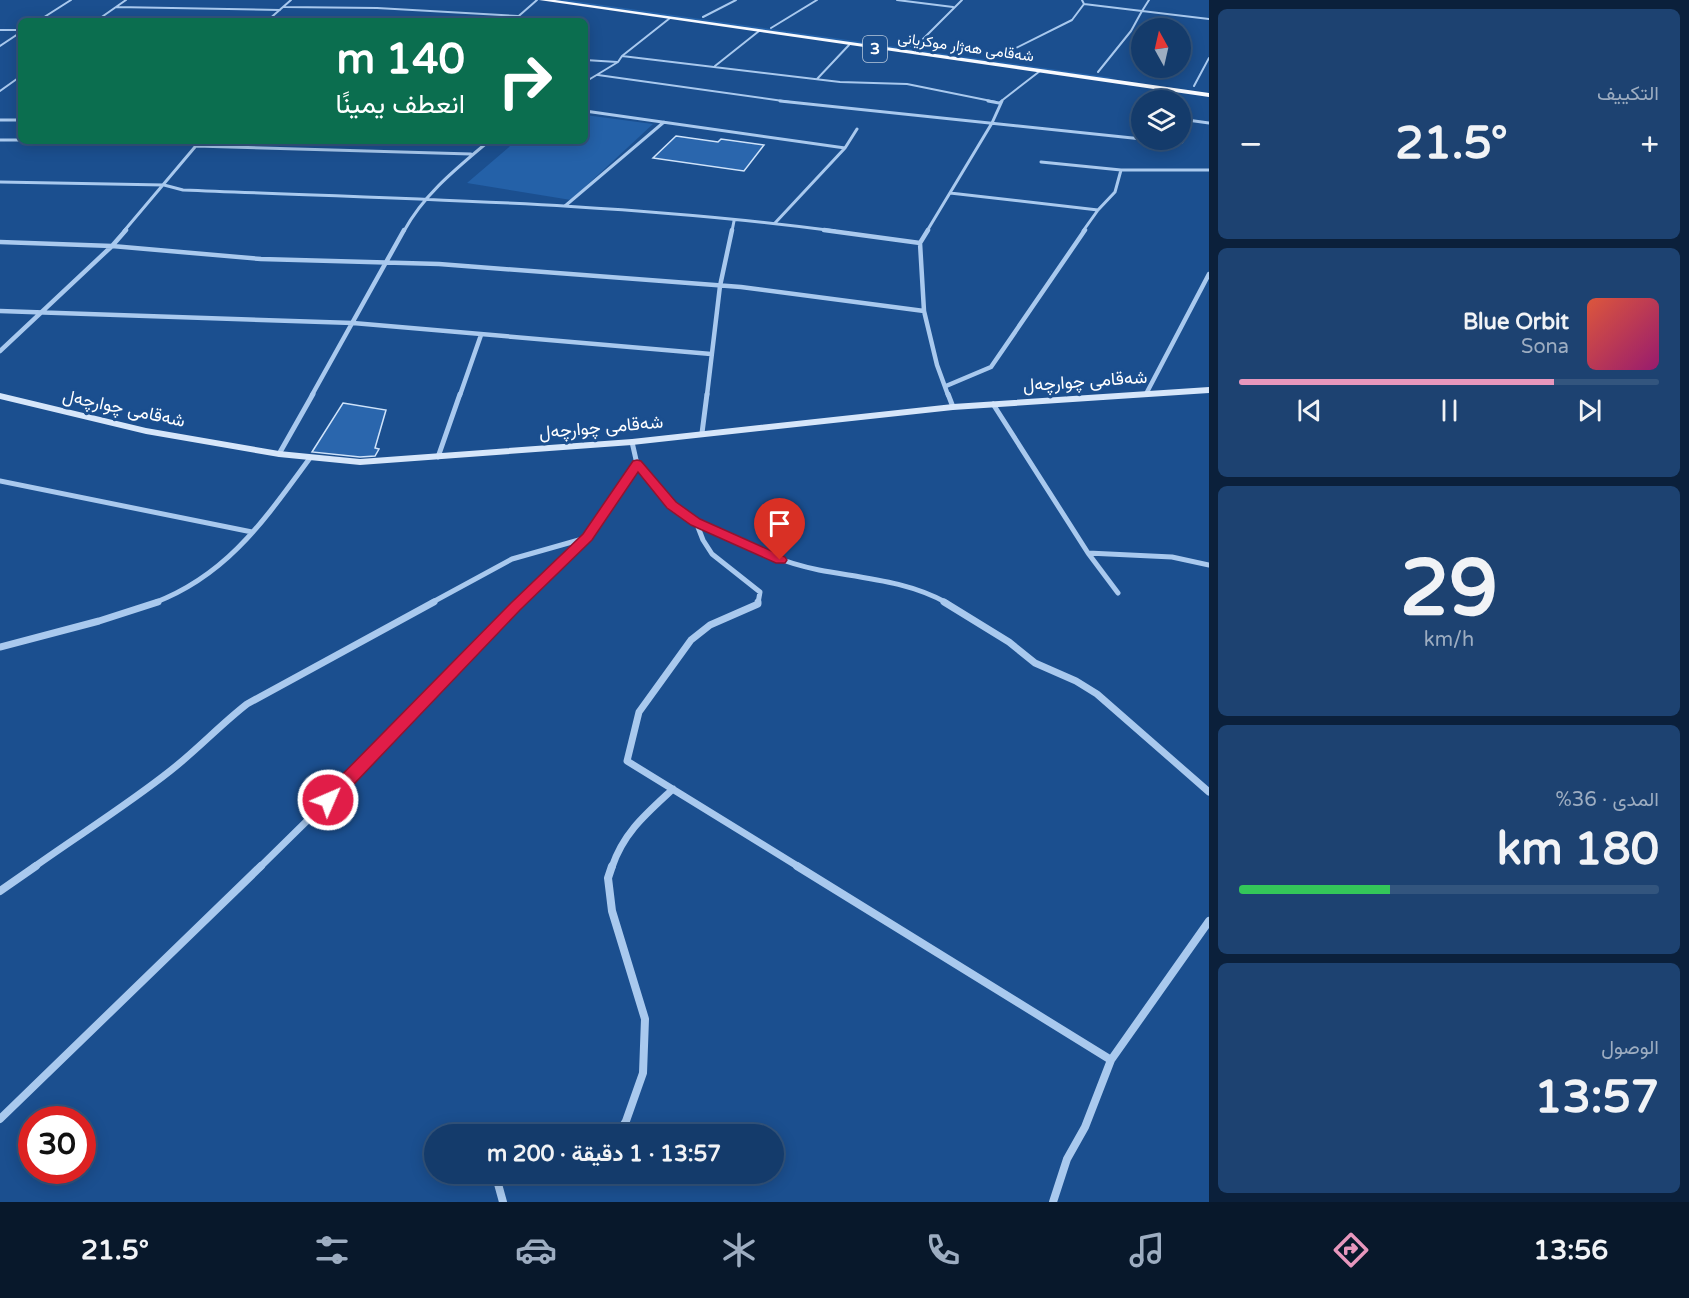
<!DOCTYPE html>
<html lang="ar">
<head>
<meta charset="utf-8">
<style>
  :root { --surface:#143b6b; --page:#1d4271; --text:#f1f3f6; --muted:#9dadc1; --line:#33557e; --accent:#e797bd }
  body { margin:0; font-family:"Varela Round",Vazirmatn,sans-serif; background:var(--page); color:var(--text); direction:rtl; height:100vh; display:flex; flex-direction:column; font-size:22px; white-space:nowrap }
  * { box-sizing:border-box; margin:0 }
  p { font-size:20px; color:var(--muted) }
  .icon { flex:none; width:33px; height:33px; fill:none; stroke:currentColor; stroke-width:2; stroke-linecap:round; stroke-linejoin:round }
  .map { position:relative; flex:1; overflow:hidden; direction:ltr }
  .side { display:flex; flex-direction:column; gap:9px; padding:9px; background:#0b203b; width:480px }
  .side>* { flex:none }
  .hud { position:absolute; left:18px; top:18px; width:570px; height:126px; border-radius:9px; box-shadow:0 3px 15px #0003,0 0 0 2px var(--line); direction:rtl; background:#0b6e4f; color:#fff; overflow:hidden }
  .needle { width:39px; rotate:352deg }
  .tools { position:absolute; left:1131px; top:18px; display:grid; gap:12px }
  .tools a { display:grid; place-items:center; width:60px; height:60px; border-radius:50%; background:var(--surface); box-shadow:0 3px 15px #0003,0 0 0 2px var(--line); font-size:30px }
  .speed { position:absolute; left:18px; top:1106px; display:flex; gap:12px; font-size:30px; font-weight:700; text-align:center }
  .speed>* { display:grid; place-content:center; width:78px; height:78px; border-radius:50%; background:var(--surface); box-shadow:0 3px 15px #0003,0 0 0 2px var(--line); line-height:1 }
  .speed .limit { border:9px solid #d22; background:#fff; color:#111 }
  .pin { position:absolute; display:grid; place-items:center; width:51px; height:51px; color:#fff; margin:-62px -26px; border-radius:50% 50% 50% 0; rotate:-45deg; box-shadow:0 0 6px #0007 }
  .pin .icon { rotate:45deg }
  .me { position:absolute; width:66px; margin:-33px; rotate:45deg; stroke-linejoin:round; filter:drop-shadow(0 0 4px #0008) }
  .turn { display:flex; align-items:center; gap:21px; height:126px; padding:0 24px; font-size:27px }
  .turn .icon { width:78px; height:78px; stroke-width:2.5 }
  .turn b { display:block; font-size:42px; line-height:51px }
  .big { font-size:45px; font-weight:700; line-height:1.1 }
  .side .widget { flex:1; display:flex; flex-direction:column; justify-content:center; gap:9px; min-width:0; padding:0 21px; border-radius:9px; background:var(--page) }
  .side .dial { align-items:center; gap:0 }
  .dial b { font-size:78px; line-height:1 }
  .song { display:flex; align-items:center; gap:18px }
  .cover { width:72px; height:72px; border-radius:9px; background:linear-gradient(135deg,hsl(10 70% 55%),hsl(320 70% 35%)) }
  .played { height:6px; border-radius:3px; background:linear-gradient(90deg,var(--accent) 75%,var(--line) 75%) }
  .keys { display:flex; justify-content:space-around; direction:ltr }
  .heat { display:flex; justify-content:space-between; align-items:center; font-size:33px; direction:ltr }
  .charge { height:9px; border-radius:4px; background:linear-gradient(90deg,#34c759 36%,var(--line) 0) }
  .trip { position:absolute; left:424px; top:1124px; width:360px; height:60px; border-radius:30px; background:var(--surface); box-shadow:0 3px 15px #0003,0 0 0 2px var(--line); font-weight:700; line-height:60px; text-align:center; direction:rtl }
  .tab-bar { display:flex; height:96px; justify-content:space-around; align-items:center; background:#08182b; color:var(--muted) }
  .tab-bar .icon { width:42px; height:42px }
  .tab-bar .on { color:var(--accent) }
  .tab-bar b { font-size:27px; color:var(--text) }
  main { display:flex; flex:1; min-height:0 }
  .map>svg:first-child { display:block }
</style>
</head>
<body>
<main>
<section class="side">
<div class="widget"><p>التكييف</p>
<div class="heat"><a>−</a><b class="big">21.5°</b><a>+</a></div>
</div>
<div class="widget">
<div class="song"><i class="cover"></i><div><b>Blue Orbit</b><p>Sona</p></div></div>
<div class="played"></div>
<div class="keys"><svg class="icon" aria-label="previous" viewBox="0 0 24 24"><path d="M18 5L8 12l10 7zM5 5v14"/></svg><svg class="icon" aria-label="pause" viewBox="0 0 24 24"><path d="M8 5v14M16 5v14"/></svg><svg class="icon" aria-label="next" viewBox="0 0 24 24"><path d="M6 5l10 7-10 7zM19 5v14"/></svg></div>
</div>
<div class="widget dial"><b>29</b><p>km/h</p></div>
<div class="widget"><p>المدى · 36%</p><b class="big">180 km</b><div class="charge"></div></div>
<div class="widget"><p>الوصول</p><b class="big">13:57</b></div>
</section>
<div class="map">
<svg width="1209" height="1202" viewBox="0 0 1209 1202">
  <rect width="100%" height="100%" fill="#1b4f8f"/>
  <path fill="#2461a8" d="M547 0H567L1114 78 1108 79Z
    M585 115 653 124 571 200 467 183 516 141H585Z"/>
  <path fill="#2a66ad" stroke="#cfe3fa" stroke-width="1.5" d="M676 136 718 142 721 139 764 145 744 171 653 158Z
    M343 403 386 410 375 448 379 449 375 456 360 457 312 452Z"/>
  <g fill="none" stroke-linecap="round" stroke-linejoin="round">
    <path stroke="#a9c9ee" stroke-width="2" d="M897 0 953 7
      M1149 0 1142 11 1209 19
      M1084 4 1142 11 1131 31 1098 72
      M116 7 280 10
      M284 7 377 8 518 16
      M703 17 736 0
      M38 21 71 0
      M96 21 126 0
      M267 21 291 0
      M513 21 537 0
      M771 28 817 0
      M0 30H21
      M0 46 21 32
      M910 46 919 43 962 0
      M622 56 840 82 907 84 996 102
      M998 57 1072 20 1084 4 1082 0
      M585 60 617 62
      M715 66 759 31
      M598 75 790 102
      M817 79 849 45
      M585 82 618 62 622 56 670 18
      M1194 86 1209 58
      M0 91 21 76
      M1000 102 1040 71"/>
    <path stroke="#a9c9ee" stroke-width="3" d="M780 101 1142 139
      M988 101 999 103
      M585 111 845 148
      M1180 119 1209 123
      M0 120H21
      M0 140H21
      M1152 140 1182 142
      M196 146 471 154
      M1041 162 1121 170H1209
      M0 182 164 185 183 190C400 199 619 202 835 231
      M950 193 1098 210
      M565 206 664 122
      M775 223 845 148 857 129
      M124 231 200 141
      M404 231C424 194 457 168 489 141
      M732 231 734 221
      M927 231 992 123 1002 101
      M1083 231 1098 210 1115 192 1121 170"/>
    <path stroke="#a9c9ee" stroke-width="4.5" d="M824 230 920 243
      M928 230 920 243 924 311 937 365 948 395
      M0 242 112 246 261 259 439 264 741 287 924 311
      M0 311 353 323 711 354
      M0 351 112 246 126 230
      M946 386 991 367 1085 230
      M1146 394 1209 274
      M312 395 404 230
      M460 395 481 335
      M707 395 720 286 732 230"/>
    <path stroke="#a9c9ee" stroke-width="5" d="M948 394 953 407
      M993 404 1088 553 1118 593
      M702 433 707 394
      M279 454 313 394
      M438 457 460 394
      M637 464C648 477 659 495 673 506 704 532 779 562 819 570 862 578 908 581 947 603
      M0 481 252 532
      M696 522 703 540 712 554 760 592 758 603
      M1088 553 1172 557 1209 565
      M154 603C228 575 265 519 310 458
      M431 603 512 559 586 538
      M519 603 587 537 637 464 632 442"/>
    <path stroke="#a9c9ee" stroke-width="7" d="M758 602V604L710 625 691 640 639 712 627 761 799 867
      M944 602 1009 642 1035 663 1076 681 1097 694 1209 792
      M0 647 99 621 158 602
      M34 867C79 835 127 805 170 771 197 750 220 725 247 704L434 602
      M260 867 376 753 521 602
      M612 867C624 832 646 814 673 789"/>
    <path stroke="#a9c9ee" stroke-width="8" d="M612 866 608 878 612 911 645 1019 643 1073 626 1121 618 1134
      M797 866 1111 1060
      M0 891 36 866
      M0 1119 261 866
      M495 1173 503 1202
      M1053 1202 1067 1159 1085 1127 1111 1060 1209 921"/>
    <path fill="#d6e6fa" fill-rule="evenodd" d="M1209 387V393L953 410 632 445 360 465 279 457 146 434 0 399V393L146 428 279 451 360 459 632 439 953 404Z"/>
    <path fill="#f8faff" fill-rule="evenodd" d="M539 0H555L1209 93V97Z"/>
  </g>
  <path fill="#e11d48" stroke="#92132f" stroke-width="1.5" d="M637 460 641 461 676 502 700 519 785 557 787 560 785 563H776L691 525 667 508 638 472 592 540 520 610 334 805 328 807 322 805 320 800 322 795 511 603 583 534 633 461Z"/>
  <g text-anchor="middle" dominant-baseline="central" stroke-width="6" stroke-linejoin="round" paint-order="stroke">
    <g font-size="15" fill="#fff" stroke="#1b4f8f">
      <text transform="translate(966 47) rotate(8)">شەقامی ھەژار موکریانی</text>
    </g>
    <rect fill="#1b4f8f" stroke="#bbcadd" stroke-width="1.5" x="863" y="36" width="24" height="26" rx="4.5"/>
    <g font-size="16" font-weight="bold" fill="#fff">
      <text x="875" y="49">3</text>
    </g>
    <g font-size="18" fill="#fff" stroke="#1b4f8f">
      <text transform="translate(1085 381) rotate(-4)">شەقامی چوارچەل</text>
      <text transform="translate(124 408) rotate(12)">شەقامی چوارچەل</text>
      <text transform="translate(601 427) rotate(-5)">شەقامی چوارچەل</text>
    </g>
  </g>
</svg>
<div class="tools">
<a><svg class="needle" viewBox="-14 -14 28 28"><path d="M0-13l5 13h-10z" fill="#e53935"/><path d="M0 13l5-13h-10z" fill="#9dadc1"/></svg></a>
<a><svg class="icon" aria-label="layers" viewBox="0 0 24 24"><path d="M12 4l9 5-9 5-9-5zM3 14l9 5 9-5"/></svg></a>
</div>
<div class="speed"><div class="limit">30</div></div>
<div class="pin" style="left:780px;top:560px;background:#d93025"><svg class="icon" aria-label="arrive" viewBox="0 0 24 24"><path d="M6 21V4h12l-3 4 3 4H6"/></svg></div>
<svg class="me" style="left:328px;top:800px" viewBox="-20 -20 40 40"><circle r="17" fill="#e11d48" stroke="#fff" stroke-width="3"/><path d="M0-11L8 9 0 5-8 9z" fill="#fff"/></svg>
<div class="trip">13:57 · 1 دقيقة · 200 m</div>
<div class="hud">
<div class="turn"><svg class="icon" aria-label="right" viewBox="0 0 24 24"><path d="M7 20v-9h11M14 6l5 5-5 5"/></svg><div><b>140 m</b>انعطف يمينًا</div></div>
</div>
</div>
</main>
<nav class="tab-bar">
<b>13:56</b>
<svg class="icon on" aria-label="directions" viewBox="0 0 24 24"><path d="M12 3l9 9-9 9-9-9zM9 14v-3h6M13 9l2 2-2 2"/></svg>
<svg class="icon" aria-label="music" viewBox="0 0 24 24"><path d="M9 18V5l10-2v13"/><circle cx="6" cy="18" r="3"/><circle cx="16" cy="16" r="3"/></svg>
<svg class="icon" aria-label="phone" viewBox="0 0 24 24"><path d="M5 4h4l2 5-3 2q2 4 5 5l2-3 5 2v4C11 20 4 13 5 4z"/></svg>
<svg class="icon" aria-label="climate" viewBox="0 0 24 24"><path d="M12 3v18M4 7l16 10M4 17L20 7"/></svg>
<svg class="icon" aria-label="car" viewBox="0 0 24 24"><path d="M5 17H2v-5l4-1 3-4h7l3 4 3 1v5h-3M9 17h6M6 11h13"/><circle cx="7" cy="17" r="2"/><circle cx="17" cy="17" r="2"/></svg>
<svg class="icon" aria-label="filters" viewBox="0 0 24 24"><path d="M4 7h16M4 17h16"/><circle cx="9" cy="7" r="2"/><circle cx="15" cy="17" r="2"/></svg>
<b>21.5°</b>
</nav>
</body>
</html>
